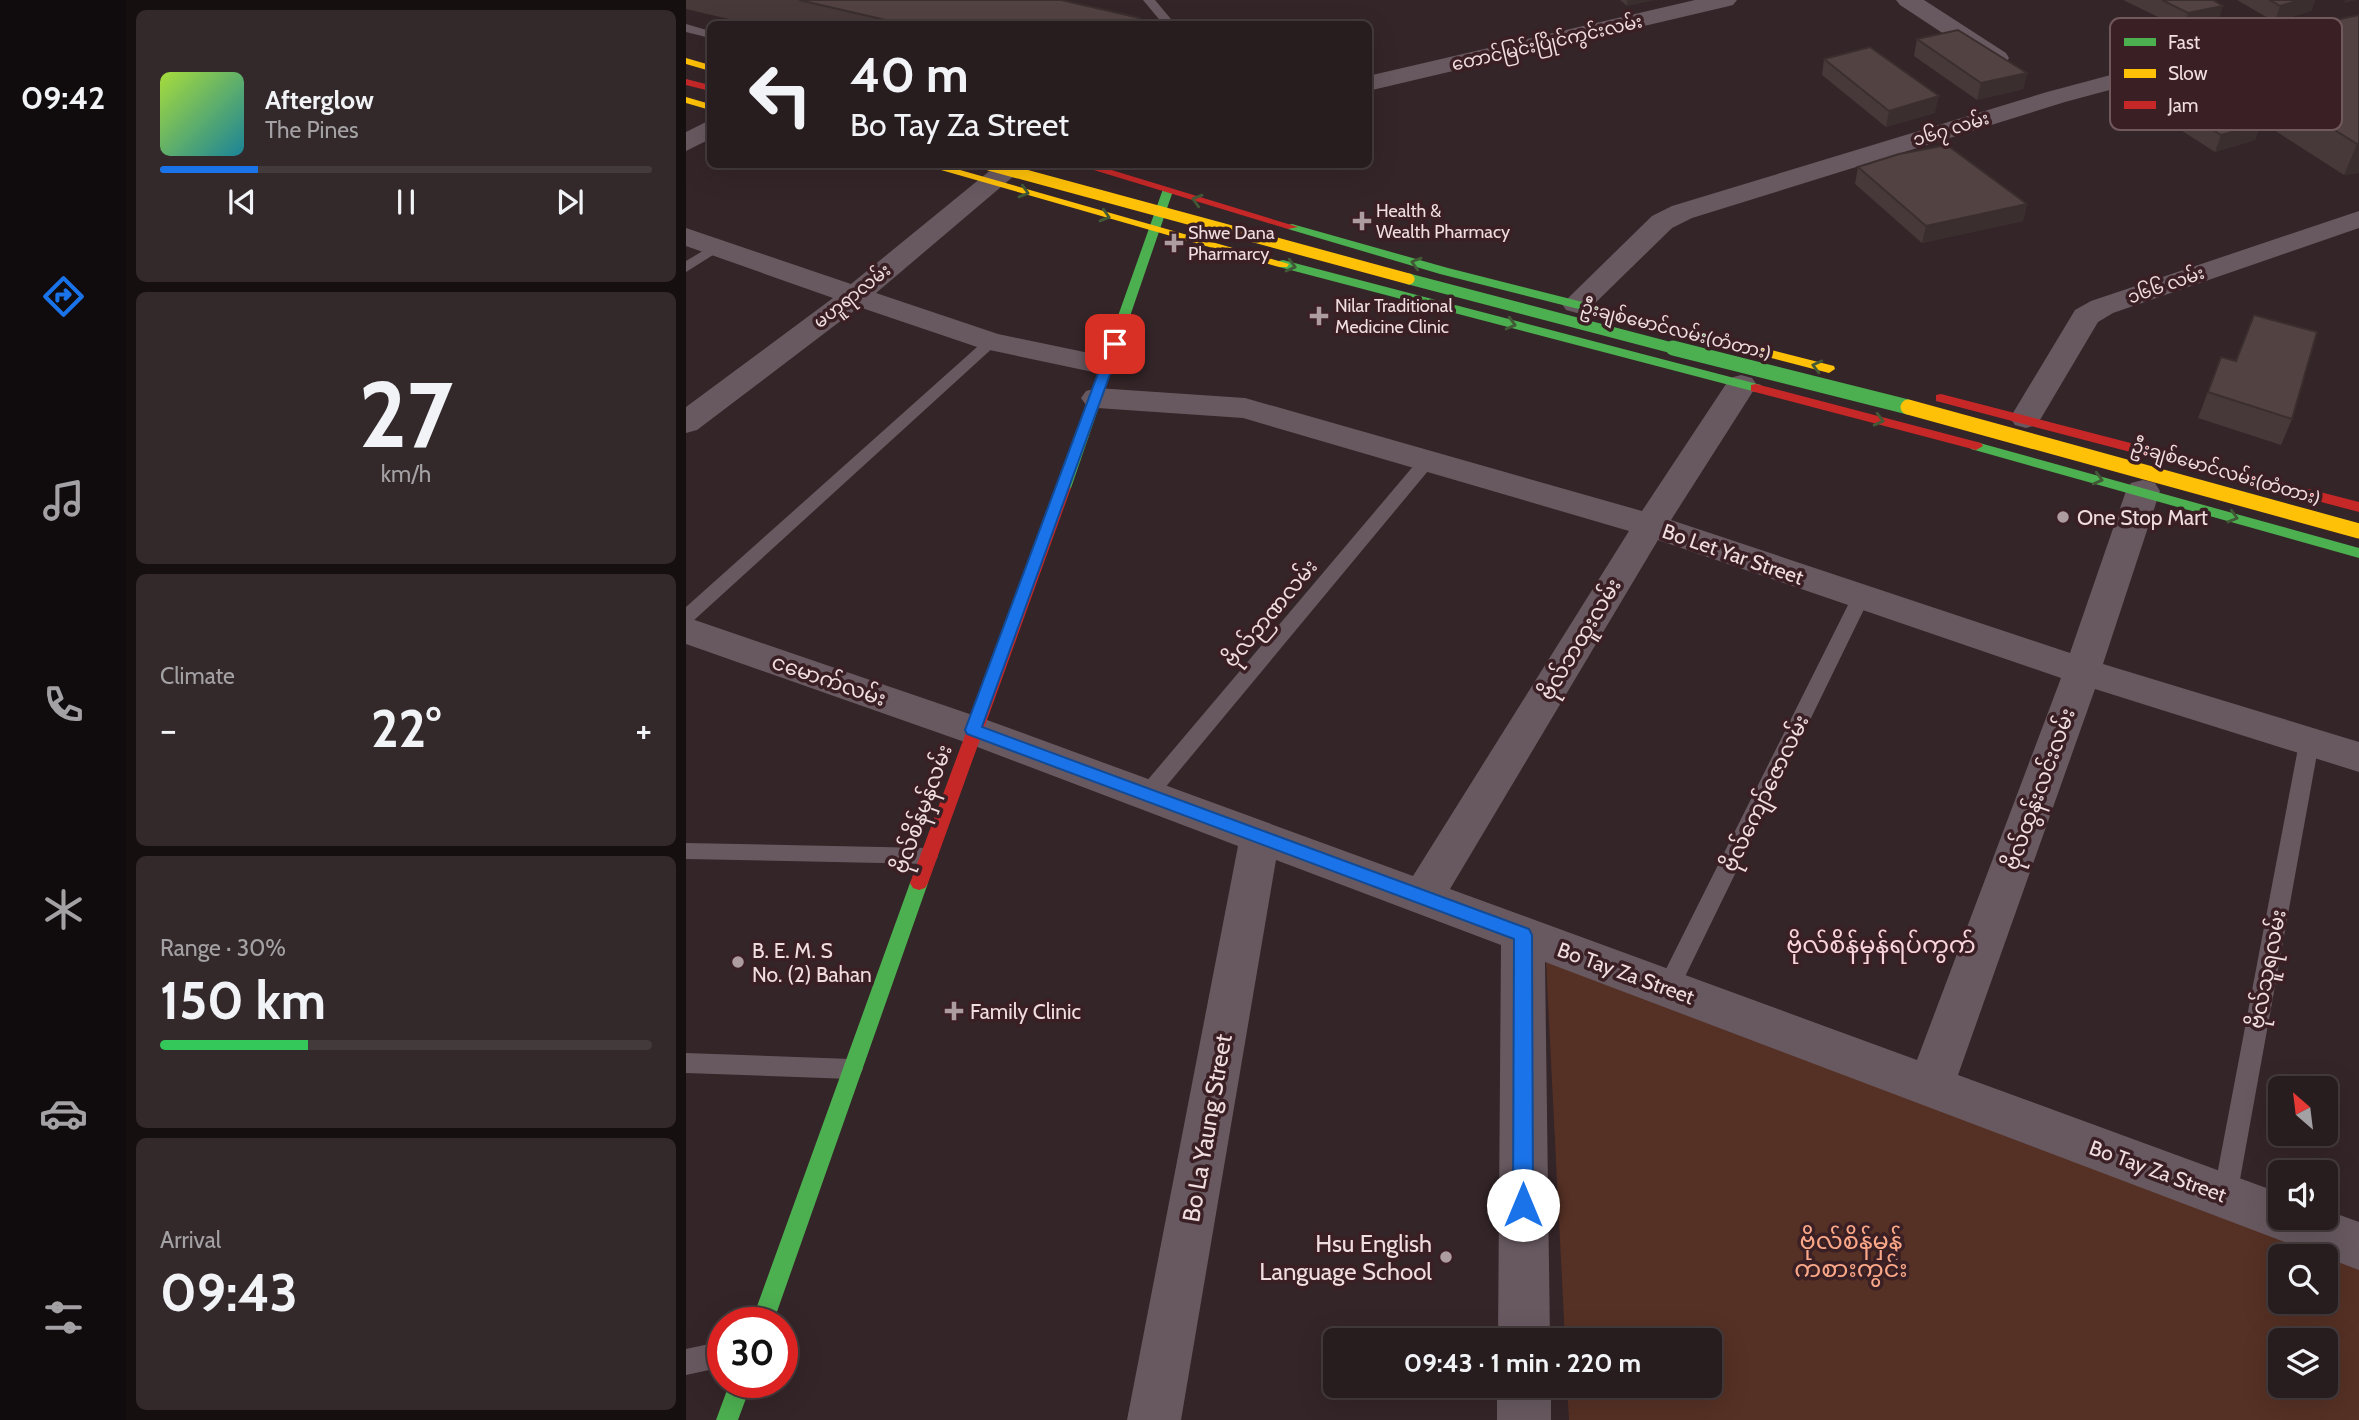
<!DOCTYPE html>
<html lang="en">
<head>
<meta charset="utf-8">
<style>
  :root { --surface:#271c1e; --page:#33292b; --text:#f1f3f6; --muted:#a4a1a4; --line:#433a3c; --accent:#1a73e8 }
  body { margin:0; font-family:Cabin,"Noto Sans Myanmar",sans-serif; background:var(--page); color:var(--text); height:100vh; display:flex; flex-direction:column; font-size:26px; white-space:nowrap }
  * { box-sizing:border-box; margin:0 }
  p { font-size:23px; color:var(--muted) }
  .icon { flex:none; width:38px; height:38px; fill:none; stroke:currentColor; stroke-width:2; stroke-linecap:round; stroke-linejoin:round }
  .map { position:relative; flex:1; overflow:hidden }
  .drawer { display:flex; flex-direction:column; gap:10px; padding:10px; background:#150f10; width:560px }
  .drawer>* { flex:none }
  .guide { position:absolute; left:21px; top:21px; width:665px; height:147px; border-radius:10px; box-shadow:0 7px 28px #0002,0 0 0 2px var(--line); background:#271c1e; color:var(--text); overflow:hidden }
  .needle { width:46px; rotate:332deg }
  .buttons { position:absolute; left:1582px; top:1076px; display:grid; gap:14px }
  .buttons a { display:grid; place-items:center; width:70px; height:70px; border-radius:10px; background:var(--surface); box-shadow:0 7px 28px #0002,0 0 0 2px var(--line); font-size:35px }
  .speed { position:absolute; left:21px; top:1307px; display:flex; gap:14px; font-size:35px; font-weight:700; text-align:center }
  .speed>* { display:grid; place-content:center; width:91px; height:91px; border-radius:50%; background:var(--surface); box-shadow:0 7px 28px #0002,0 0 0 2px var(--line); line-height:1 }
  .speed .limit { border:10px solid #d22; background:#fff; color:#111 }
  .pin { position:absolute; display:grid; place-items:center; width:60px; height:60px; color:#fff; margin:-30px; border-radius:14px; box-shadow:0 4px 10px #0006 }
  .me { position:absolute; width:77px; margin:-38px; rotate:0deg; stroke-linejoin:round; filter:drop-shadow(0 0 5px #0008) }
  .turn { display:flex; align-items:center; gap:24px; height:147px; padding:0 28px; font-size:32px }
  .turn .icon { width:91px; height:91px; stroke-width:2.5 }
  .turn b { display:block; font-size:49px; line-height:60px }
  .big { font-size:52px; font-weight:800; line-height:1.1 }
  .drawer .widget { flex:1; display:flex; flex-direction:column; justify-content:center; gap:10px; min-width:0; padding:0 24px; border-radius:10px; background:var(--page) }
  .drawer .dial { align-items:center; gap:0 }
  .dial b { font-size:91px; line-height:1 }
  .song { display:flex; align-items:center; gap:21px }
  .cover { width:84px; height:84px; border-radius:10px; background:linear-gradient(135deg,hsl(80 70% 55%),hsl(190 70% 35%)) }
  .played { height:7px; border-radius:4px; background:linear-gradient(90deg,var(--accent) 20%,var(--line) 20%) }
  .keys { display:flex; justify-content:space-around; direction:ltr }
  .heat { display:flex; justify-content:space-between; align-items:center; font-size:38px; direction:ltr }
  .charge { height:10px; border-radius:5px; background:linear-gradient(90deg,#34c759 30%,var(--line) 0) }
  .trip { position:absolute; left:637px; top:1328px; width:399px; height:70px; border-radius:10px; background:var(--surface); box-shadow:0 7px 28px #0002,0 0 0 2px var(--line); font-weight:800; line-height:70px; text-align:center }
  main { display:flex; flex:1; min-height:0 }
  .dock { display:flex; flex-direction:column; width:126px; justify-content:space-around; align-items:center; background:#100b0c; color:var(--muted) }
  .dock .icon { width:49px; height:49px }
  .dock .on { color:var(--accent) }
  .dock b { font-size:32px; color:var(--text) }
  .map>svg:first-child { display:block }
</style>
</head>
<body>
<main>
<nav class="dock">
<b>09:42</b>
<svg class="icon on" aria-label="directions" viewBox="0 0 24 24"><path d="M12 3l9 9-9 9-9-9zM9 14v-3h6M13 9l2 2-2 2"/></svg>
<svg class="icon" aria-label="music" viewBox="0 0 24 24"><path d="M9 18V5l10-2v13"/><circle cx="6" cy="18" r="3"/><circle cx="16" cy="16" r="3"/></svg>
<svg class="icon" aria-label="phone" viewBox="0 0 24 24"><path d="M5 4h4l2 5-3 2q2 4 5 5l2-3 5 2v4C11 20 4 13 5 4z"/></svg>
<svg class="icon" aria-label="climate" viewBox="0 0 24 24"><path d="M12 3v18M4 7l16 10M4 17L20 7"/></svg>
<svg class="icon" aria-label="car" viewBox="0 0 24 24"><path d="M5 17H2v-5l4-1 3-4h7l3 4 3 1v5h-3M9 17h6M6 11h13"/><circle cx="7" cy="17" r="2"/><circle cx="17" cy="17" r="2"/></svg>
<svg class="icon" aria-label="filters" viewBox="0 0 24 24"><path d="M4 7h16M4 17h16"/><circle cx="9" cy="7" r="2"/><circle cx="15" cy="17" r="2"/></svg>
</nav>
<section class="drawer">
<div class="widget">
<div class="song"><i class="cover"></i><div><b>Afterglow</b><p>The Pines</p></div></div>
<div class="played"></div>
<div class="keys"><svg class="icon" aria-label="previous" viewBox="0 0 24 24"><path d="M18 5L8 12l10 7zM5 5v14"/></svg><svg class="icon" aria-label="pause" viewBox="0 0 24 24"><path d="M8 5v14M16 5v14"/></svg><svg class="icon" aria-label="next" viewBox="0 0 24 24"><path d="M6 5l10 7-10 7zM19 5v14"/></svg></div>
</div>
<div class="widget dial"><b>27</b><p>km/h</p></div>
<div class="widget"><p>Climate</p>
<div class="heat"><a>−</a><b class="big">22°</b><a>+</a></div>
</div>
<div class="widget"><p>Range · 30%</p><b class="big">150 km</b><div class="charge"></div></div>
<div class="widget"><p>Arrival</p><b class="big">09:43</b></div>
</section>
<div class="map">
<svg width="1673" height="1420" viewBox="0 0 1673 1420">
  <rect width="100%" height="100%" fill="#342528"/>
  <path fill="#553024" fill-rule="evenodd" d="M860 962 1673 1265V1420H883L881 1386H1024V1340H879ZM1594 1256H1640V1302H1594ZM1594 1340H1640V1386H1594Z"/>
  <g fill="none" stroke-linecap="round" stroke-linejoin="round">
    <path fill="#685960" fill-rule="evenodd" d="M457 0H469L489 24H477Z
      M0 24 24 31V38L0 32Z
      M30 243 37 247 35 250 0 272V261Z
      M305 337 313 342 310 345 6 622 0 623V607L300 339Z
      M741 456 749 461 747 465 468 801 461 803 454 801 451 795 454 789 735 457Z
      M1175 591 1181 593 1184 597 990 995 982 998 974 995 971 988 974 981 1166 597 1169 593Z
      M1623 736 1630 738 1633 743 1551 1196 1548 1204 1539 1208 1530 1204 1527 1196 1613 743 1616 738Z
      M0 843 242 848 249 850 252 856 249 862 242 864 0 859Z
      M0 1053 165 1059 173 1062 177 1069 173 1076 165 1079 0 1073Z
      M37 1341V1367L0 1375V1349Z"/>
    <path fill="#685960" fill-rule="evenodd" d="M1009 0H1051L1047 5 1039 7 682 91V76Z
      M1210 0H1238L1320 53 1323 58 1320 63 1311 65 1302 63 1214 5Z
      M1567 37 1576 39 1579 44 1576 49 1379 102 1006 218 986 228 902 310 891 313 880 310 876 304 966 216 986 206 1361 92Z
      M24 120V139L0 151V132Z
      M312 164H342L190 293 312 334 432 359 437 366 432 373 421 375 294 348 173 307 11 430 0 433V407L147 298 0 246V228L165 284Z
      M1673 211V228L1427 313 1412 322 1351 425 1340 428 1329 425 1324 418 1389 310 1405 301Z
      M1055 375 1066 378 1071 385 985 520 1384 653 1440 491 1445 483 1457 480 1469 483 1474 491 1417 664 1673 742V772L1409 689 1272 1075 1594 1193V1218H1640V1210L1673 1222V1270L859 962 864 1340H812L815 945 590 860 495 1420H441L552 846 273 740 0 644V617L301 720 727 876 943 531 557 418 411 408 400 405 395 398 400 391 411 388 559 398 956 511 1044 378ZM972 540 1375 678 1231 1060 764 889Z
      M811 1386H865V1420H811Z"/>
    <path fill="#4caf50" fill-rule="evenodd" d="M477 189 487 191 385 488 383 491H373L371 488Z
      M606 224 762 268 1039 338 1041 341 1035 345 754 274 602 229V225Z
      M597 260 1075 385 1076 388 1070 392 593 267V261Z
      M1290 442 1673 548V558L1285 449 1283 446Z
      M233 876 239 878 242 883 87 1323H65L224 883 227 878Z
      M44 1382H66L52 1420H30Z"/>
    <path fill="#ffc107" fill-rule="evenodd" d="M0 58 24 65V71L0 64Z
      M0 97 24 104V110L0 103Z
      M234 164H253L603 264 601 267H593Z
      M1035 337 1148 366 1149 369 1143 373 1031 344V338Z"/>
    <path fill="#c62828" fill-rule="evenodd" d="M0 79 24 85V91L0 85Z
      M388 164H406L612 227 602 229Z
      M1070 384 1295 443 1297 446 1290 450 1065 391V385Z
      M1255 394 1673 502V512L1250 401V395Z
      M378 484 385 488 242 883 239 888 233 890 227 888 224 883 371 488Z"/>
    <path stroke="#4caf50" stroke-width="11" d="M723 279 994 350"/>
    <path stroke="#4caf50" stroke-width="15" d="M987 348 1222 407"/>
    <path stroke="#ffc107" stroke-width="11" d="M299 164 723 279"/>
    <path stroke="#ffc107" stroke-width="15" d="M1222 407 1673 531"/>
  </g>
  <path fill="#473939" d="M0 0H375L454 18 455 24H64L0 9Z
    M934 0H968L941 6Z
    M1437 0H1527L1532 22 1497 29Z
    M1551 0H1629L1625 11 1589 22Z
    M1673 15V173L1658 175 1509 79 1519 48Z
    M1231 39 1341 73 1337 89 1291 100 1228 56Z
    M1138 59 1249 113 1200 127 1136 75Z
    M1456 85 1575 124 1569 140 1529 152 1451 102Z
    M1172 167 1341 204 1337 221 1236 243 1169 184Z
    M1535 357 1606 419 1595 445 1512 418Z"/>
  <path fill="#3a2e2e" d="M941 0H968L941 6Z
    M1614 0H1629L1625 11 1589 22 1594 6Z
    M1659 0H1671L1658 3Z
    M1537 6 1532 22 1497 29 1502 13Z
    M454 18 455 24H445Z
    M1341 73 1337 89 1291 100 1295 83Z
    M1253 96 1249 113 1200 127 1203 111Z
    M1575 124 1569 140 1529 152 1535 135Z
    M1671 144H1673V173L1658 175Z
    M1341 204 1337 221 1236 243 1240 226Z"/>
  <path fill="#534242" stroke="#3a2e2e" stroke-width="2" d="M113 0H375L454 18 445 24H217Z
    M1476 0H1527L1537 6 1502 13Z
    M1584 0H1614L1594 6Z
    M1673 15V144H1671L1519 48Z
    M1272 30 1341 73 1295 83 1231 39Z
    M1184 47 1253 96 1203 111 1138 59Z
    M1492 74 1575 124 1535 135 1456 85Z
    M1261 145 1341 204 1240 226 1172 167 1213 154Z
    M1568 315 1631 332 1606 419 1522 392 1535 357 1550 361Z"/>
  <defs><path id="oneway-chevron" d="M-2-3.5L2.5 0L-2 3.5" fill="none" stroke-width="1.6" stroke-linecap="round" stroke-linejoin="round" transform="scale(1.75)"/></defs>
  <g stroke="#415936">
    <use href="#oneway-chevron" transform="translate(338 192) rotate(16)"/>
    <use href="#oneway-chevron" transform="translate(511 200) rotate(-164)"/>
    <use href="#oneway-chevron" transform="translate(419 216) rotate(16)"/>
    <use href="#oneway-chevron" transform="translate(730 263) rotate(-164)"/>
    <use href="#oneway-chevron" transform="translate(605 266) rotate(15)"/>
    <use href="#oneway-chevron" transform="translate(825 324) rotate(15)"/>
    <use href="#oneway-chevron" transform="translate(1131 366) rotate(-166)"/>
    <use href="#oneway-chevron" transform="translate(1193 420) rotate(14)"/>
    <use href="#oneway-chevron" transform="translate(1412 479) rotate(15)"/>
    <use href="#oneway-chevron" transform="translate(1547 517) rotate(16)"/>
  </g>
  <path fill="#1a73e8" stroke="#114b97" stroke-width="2" d="M429 340 435 344 296 727 843 929 846 935 847 1205 844 1212 837 1215 830 1212 827 1205 828 939 281 734 279 730 423 344Z"/>
  <g fill="#ae9da0" stroke="#3a1f25" stroke-width="2.5">
    <path d="M672.5 210.5h7v7h7v7h-7v7h-7v-7h-7v-7h7z"/>
    <path d="M484.5 232.5h7v7h7v7h-7v7h-7v-7h-7v-7h7z"/>
    <path d="M629.5 305.5h7v7h7v7h-7v7h-7v-7h-7v-7h7z"/>
    <circle cx="1377" cy="517" r="7"/>
    <circle cx="52" cy="962" r="7"/>
    <path d="M264.5 1000.5h7v7h7v7h-7v7h-7v-7h-7v-7h7z"/>
    <circle cx="760" cy="1257" r="7"/>
  </g>
  <g text-anchor="middle" dominant-baseline="central" stroke-width="7" stroke-linejoin="round" paint-order="stroke">
    <g font-size="18" fill="#f0dde0" stroke="#3a1f25">
      <text transform="translate(861 43) rotate(-13)">တောင်မြင်းပြိုင်ကွင်းလမ်း</text>
      <text transform="translate(1265 129) rotate(-17)">၁၆၇ လမ်း</text>
      <text transform="translate(1480 285) rotate(-19)">၁၆၆ လမ်း</text>
      <text transform="translate(166 296) rotate(-38)">မဟူရာလမ်း</text>
      <text transform="translate(990 330) rotate(14)">ဦးချစ်မောင်လမ်း(တံတား)</text>
      <text transform="translate(1540 472) rotate(16)">ဦးချစ်မောင်လမ်း(တံတား)</text>
    </g>
    <g font-size="18" fill="#f0dde0" stroke="#3a1f25" text-anchor="start">
      <text x="690" y="211">Health &amp;<tspan x="690" dy="21">Wealth Pharmacy</tspan></text>
      <text x="502" y="233">Shwe Dana<tspan x="502" dy="21">Pharmarcy</tspan></text>
      <text x="649" y="306">Nilar Traditional<tspan x="649" dy="21">Medicine Clinic</tspan></text>
    </g>
    <g font-size="21" fill="#f0dde0" stroke="#3a1f25" text-anchor="start">
      <text x="1391" y="517">One Stop Mart</text>
      <text x="66" y="950">B. E. M. S<tspan x="66" dy="24">No. (2) Bahan</tspan></text>
      <text x="284" y="1011">Family Clinic</text>
    </g>
    <g font-size="21" fill="#f0dde0" stroke="#3a1f25">
      <text transform="translate(1047 554) rotate(19)">Bo Let Yar Street</text>
      <text transform="translate(584 613) rotate(-50)">ဗိုလ်ဉာဏလမ်း</text>
      <text transform="translate(894 639) rotate(-59)">ဗိုလ်ဘထူးလမ်း</text>
      <text transform="translate(143 680) rotate(19)">ငမောက်လမ်း</text>
      <text transform="translate(1353 789) rotate(-70)">ဗိုလ်ထွန်းလင်းလမ်း</text>
      <text transform="translate(1079 793) rotate(-64)">ဗိုလ်ကျော်ဇောလမ်း</text>
      <text transform="translate(236 809) rotate(-70)">ဗိုလ်စိန်မှန်လမ်း</text>
      <text transform="translate(1581 969) rotate(-79)">ဗိုလ်သူရလမ်း</text>
      <text transform="translate(940 973) rotate(20)">Bo Tay Za Street</text>
      <text transform="translate(1472 1171) rotate(20)">Bo Tay Za Street</text>
    </g>
    <g font-size="24" fill="#f9d4db" stroke="#3a1f25">
      <text x="1195" y="944">ဗိုလ်စိန်မှန်ရပ်ကွက်</text>
    </g>
    <g font-size="24" fill="#f0dde0" stroke="#3a1f25">
      <text transform="translate(521 1128) rotate(-80)">Bo La Yaung Street</text>
    </g>
    <g font-size="24" fill="#fba888" stroke="#3a1f25">
      <text x="1165" y="1240">ဗိုလ်စိန်မှန်<tspan x="1165" dy="28">ကစားကွင်း</tspan></text>
    </g>
    <g font-size="24" fill="#f0dde0" stroke="#3a1f25" text-anchor="end">
      <text x="746" y="1243">Hsu English<tspan x="746" dy="28">Language School</tspan></text>
    </g>
  </g>
  <rect x="1424" y="18" width="232" height="112" rx="10" fill="#3a1f25" stroke="#71585d" stroke-width="2"/>
  <rect x="1438" y="38" width="32" height="8" fill="#4caf50"/>
  <rect x="1438" y="69" width="32" height="9" fill="#ffc107"/>
  <rect x="1438" y="101" width="32" height="8" fill="#c62828"/>
  <g font-size="19" fill="#f0dde0">
    <text x="1482" y="49">Fast</text>
    <text x="1482" y="80">Slow</text>
    <text x="1482" y="112">Jam</text>
  </g>
</svg>
<div class="buttons">
<a><svg class="needle" viewBox="-14 -14 28 28"><path d="M0-13l5 13h-10z" fill="#e53935"/><path d="M0 13l5-13h-10z" fill="#a4a1a4"/></svg></a>
<a><svg class="icon" aria-label="sound" viewBox="0 0 24 24"><path d="M4 9h4l5-4v14l-5-4H4zM17 9q2 3 0 6"/></svg></a>
<a><svg class="icon" aria-label="search" viewBox="0 0 24 24"><circle cx="10" cy="10" r="6"/><path d="M15 15l6 6"/></svg></a>
<a><svg class="icon" aria-label="layers" viewBox="0 0 24 24"><path d="M12 4l9 5-9 5-9-5zM3 14l9 5 9-5"/></svg></a>
</div>
<div class="speed"><div class="limit">30</div></div>
<div class="pin" style="left:429px;top:344px;background:#d93025"><svg class="icon" aria-label="arrive" viewBox="0 0 24 24"><path d="M6 21V4h12l-3 4 3 4H6"/></svg></div>
<svg class="me" style="left:837px;top:1205px" viewBox="-20 -20 40 40"><circle r="19" fill="#fff"/><path d="M0-13L10 11 0 6-10 11z" fill="#1a73e8"/></svg>
<div class="trip">09:43 · 1 min · 220 m</div>
<div class="guide">
<div class="turn"><svg class="icon" aria-label="left" viewBox="0 0 24 24"><path d="M17 20v-9H6M10 6l-5 5 5 5"/></svg><div><b>40 m</b>Bo Tay Za Street</div></div>
</div>
</div>
</main>
</body>
</html>
